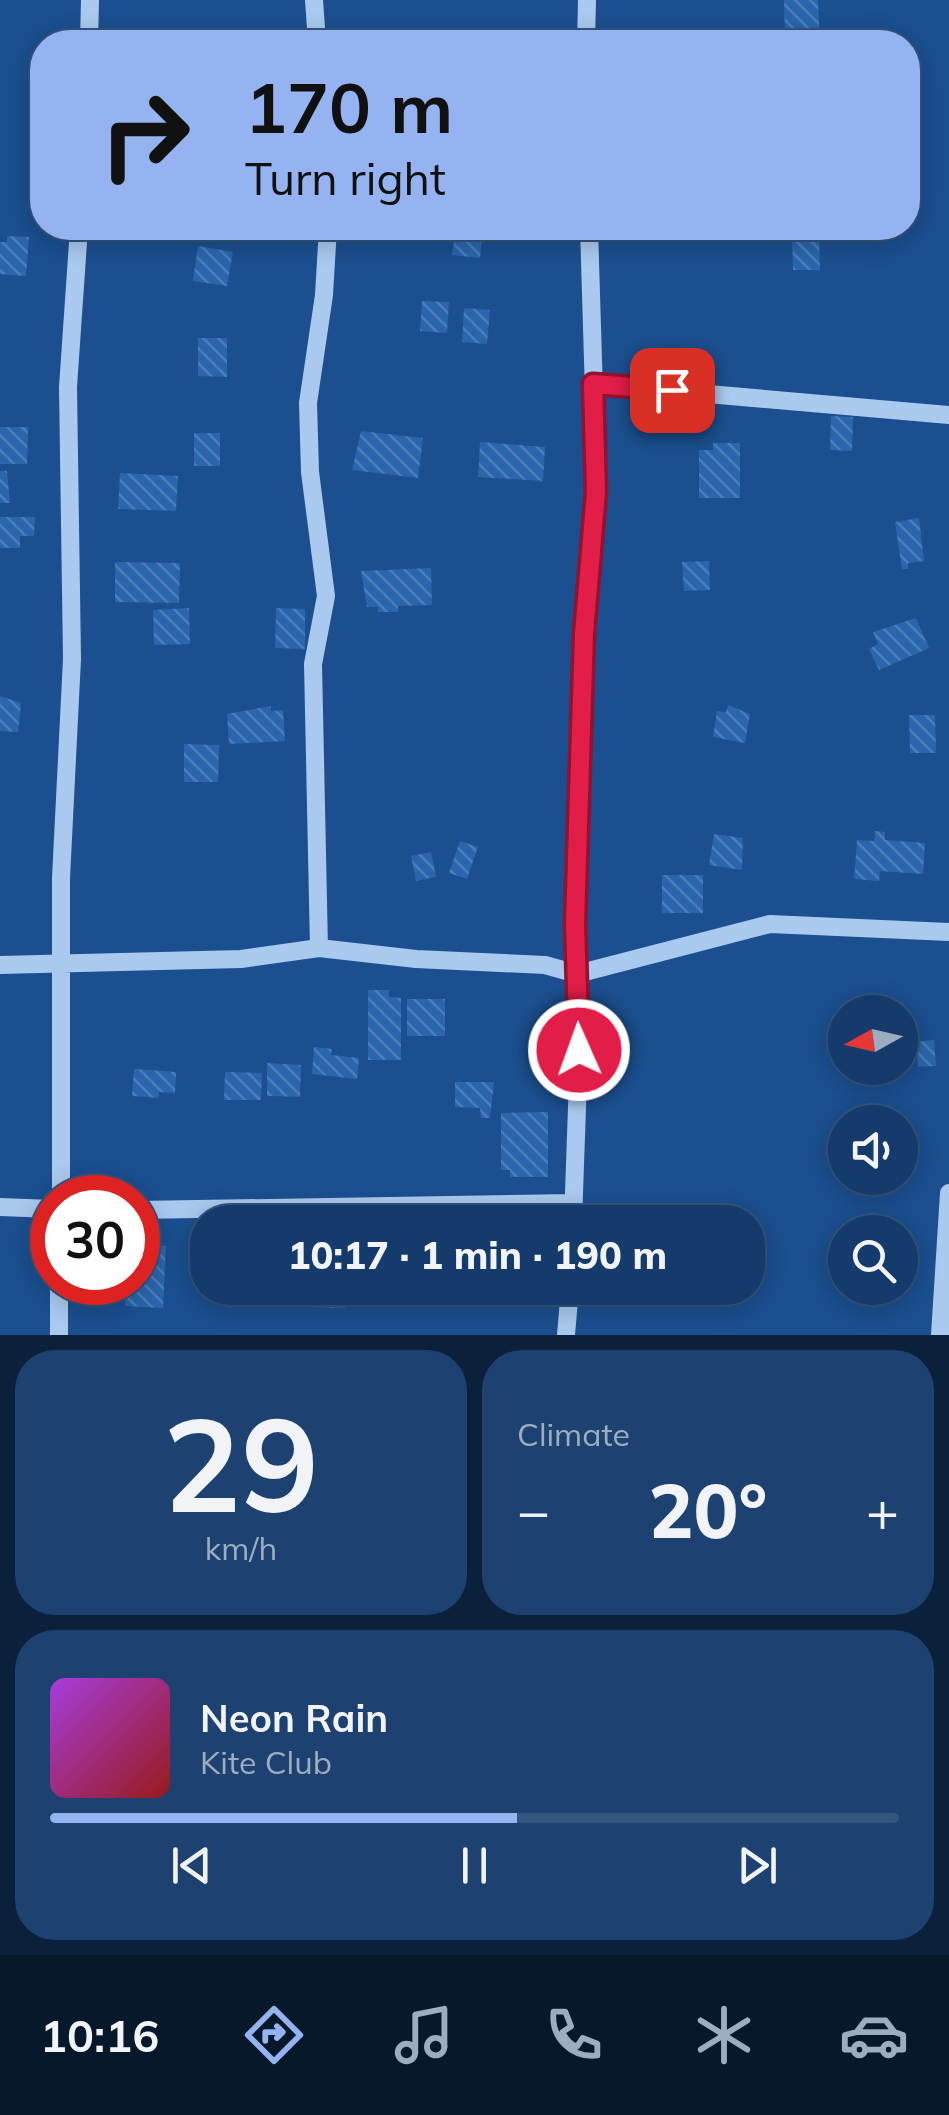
<!DOCTYPE html>
<html lang="en">
<head>
<meta charset="utf-8">
<style>
  :root { --surface:#143b6b; --page:#1d4271; --text:#f1f3f6; --muted:#9dadc1; --line:#33557e; --accent:#95b2f1 }
  body { margin:0; font-family:Mulish,sans-serif; background:var(--page); color:var(--text); height:100vh; display:flex; flex-direction:column; font-size:38px; white-space:nowrap }
  * { box-sizing:border-box; margin:0 }
  p { font-size:32px; color:var(--muted) }
  .icon { flex:none; width:55px; height:55px; fill:none; stroke:currentColor; stroke-width:2; stroke-linecap:round; stroke-linejoin:round }
  .map { position:relative; height:1335px; overflow:hidden }
  .side { display:flex; flex-direction:column; gap:15px; padding:15px; background:#0b203b; flex:1 }
  .side>* { flex:none }
  .guide { position:absolute; left:30px; top:30px; width:890px; height:210px; border-radius:40px; box-shadow:0 5px 25px #0003,0 0 0 2px var(--line); background:#95b2f1; color:#111; overflow:hidden }
  .needle { width:65px; rotate:262deg }
  .fabs { position:absolute; left:828px; top:995px; display:grid; gap:20px }
  .fabs a { display:grid; place-items:center; width:90px; height:90px; border-radius:50%; background:var(--surface); box-shadow:0 5px 25px #0003,0 0 0 2px var(--line); font-size:50px }
  .speed { position:absolute; left:30px; top:1175px; display:flex; gap:20px; font-size:50px; font-weight:700; text-align:center }
  .speed>* { display:grid; place-content:center; width:130px; height:130px; border-radius:50%; background:var(--surface); box-shadow:0 5px 25px #0003,0 0 0 2px var(--line); line-height:1 }
  .speed .limit { border:15px solid #d22; background:#fff; color:#111 }
  .pin { position:absolute; display:grid; place-items:center; width:85px; height:85px; color:#fff; margin:-42px; border-radius:20px; box-shadow:0 5px 15px #0006 }
  .me { position:absolute; width:110px; margin:-55px; rotate:358deg; stroke-linejoin:round; filter:drop-shadow(0 0 8px #0008) }
  .turn { display:flex; align-items:center; gap:35px; height:210px; padding:0 50px; font-size:45px }
  .turn .icon { width:130px; height:130px; stroke-width:2.5 }
  .turn b { display:block; font-size:70px; line-height:85px }
  .big { font-size:75px; font-weight:800; line-height:1.1 }
  .side .card { flex:1; display:flex; flex-direction:column; justify-content:center; gap:15px; min-width:0; padding:0 35px; border-radius:40px; background:var(--page) }
  .side .dial { align-items:center; gap:0 }
  .dial b { font-size:130px; line-height:1 }
  .song { display:flex; align-items:center; gap:30px }
  .cover { width:120px; height:120px; border-radius:15px; background:linear-gradient(135deg,hsl(280 70% 55%),hsl(0 70% 35%)) }
  .played { height:10px; border-radius:5px; background:linear-gradient(90deg,var(--accent) 55%,var(--line) 55%) }
  .keys { display:flex; justify-content:space-around; direction:ltr }
  .heat { display:flex; justify-content:space-between; align-items:center; font-size:55px; direction:ltr }
  .side .tiles { flex:1; display:grid; gap:15px; grid-template-columns:1fr 1fr }
  .card:last-child { grid-column:span 2 }
  .trip { position:absolute; left:190px; top:1205px; width:575px; height:100px; border-radius:40px; background:var(--surface); box-shadow:0 5px 25px #0003,0 0 0 2px var(--line); font-weight:800; line-height:100px; text-align:center }
  .menu { display:flex; height:160px; justify-content:space-around; align-items:center; background:#08182b; color:var(--muted) }
  .menu .icon { width:70px; height:70px }
  .menu .on { color:var(--accent) }
  .menu b { font-size:45px; color:var(--text) }
  .map>svg:first-child { display:block }
</style>
</head>
<body>
<div class="map">
<svg width="949" height="1335" viewBox="0 0 949 1335">
  <defs>
    <pattern id="building-back-hatch" width="6" height="6" patternUnits="userSpaceOnUse" patternTransform="scale(2.5)"><rect width="6" height="6" fill="#2a66ad"/><path d="M-1 5l2 2M0 0l6 6M5-1l2 2" fill="none" stroke="#4a7db9"/></pattern>
  </defs>
  <rect width="100%" height="100%" fill="#1b4f8f"/>
  <path fill="url(#building-back-hatch)" d="M784 0H818L820 42H785Z
    M198 228H221L219 241 196 238Z
    M456 228H483L480 258 452 255Z
    M792 234H819L820 270H793Z
    M7 236 29 237 26 276 0 274V242H7Z
    M198 246 233 252 227 286 193 281Z
    M422 301 449 302 447 333 420 331Z
    M464 308 490 310 487 344 462 342Z
    M198 338H227V377L198 376Z
    M831 416 853 417 852 451 830 450Z
    M0 427H28L27 464H0Z
    M361 431 423 438 418 478 352 470Z
    M194 433H220V466H194Z
    M480 442 545 447 543 481 478 477Z
    M713 443H740V498H699V450H713Z
    M0 471H7L10 503H0Z
    M120 473 178 476 176 511 118 509Z
    M0 517H35L34 536H20V548H0Z
    M919 518 924 561 908 563V569H902L895 522Z
    M709 561 710 590 684 591 682 562Z
    M115 562 180 563 179 603 115 602Z
    M431 568 432 605 398 606V612H378V607H367L361 571Z
    M189 608 190 644 154 645 153 610Z
    M276 608 305 609V649L275 648Z
    M916 618 929 648 879 670 869 649 878 644 873 632Z
    M0 696 21 703 18 732 0 731Z
    M728 705 750 714 745 743 713 737 717 711 726 712Z
    M271 706V711L283 710 285 741 229 744 227 714Z
    M909 715H935L936 753H910Z
    M184 744 219 745 218 782H184Z
    M875 831 885 832V840L925 843 923 874 880 871 879 881 854 879 857 840 874 841Z
    M714 834 743 838 742 870 709 865Z
    M460 841 478 847 467 879 449 873Z
    M431 852 436 877 416 881 411 856Z
    M662 875H703V913H662Z
    M368 990H389V997L401 998V1060H368Z
    M407 999H445V1036H407Z
    M934 1040 936 1066 918 1067 916 1042Z
    M314 1047 332 1049 331 1055 359 1058 357 1079 312 1074Z
    M267 1063 301 1065 300 1097 267 1096Z
    M134 1069 176 1072 175 1093 159 1092V1098L132 1096Z
    M225 1072 262 1073 261 1100H224Z
    M455 1082H494L490 1118H481L480 1108 455 1107Z
    M548 1112V1177H510V1170H501V1113Z
    M138 1244 166 1246 163 1308 125 1306 126 1282H138Z
    M311 1288H346L345 1308 311 1307Z"/>
  <g fill="none" stroke-linecap="round" stroke-linejoin="round">
    <path stroke="#a9c9ee" stroke-width="18" d="M314 0 317 42
      M89 42 90 0
      M586 42 587 0
      M593 384 949 415
      M319 948 313 664 326 596 310 472 308 403 324 295 328 228
      M0 965 241 959 319 948 416 959 545 965 577 974 770 924 949 932
      M61 1198V878L72 659 68 387 79 228
      M0 1207 52 1209
      M138 1210 574 1203
      M573 1222 579 1050 575 923 584 633 597 492 589 228
      M59 1335V1282
      M566 1335 570 1288
      M940 1335 949 1193"/>
  </g>
  <g fill="none" stroke-linecap="round" stroke-linejoin="round">
    <g stroke="#92132f" stroke-width="25">
      <path id="route" d="M579 1050 575 923 584 633 596 492 593 384 672 390"/>
    </g>
    <use href="#route" stroke="#e11d48" stroke-width="18"/>
  </g>
</svg>
<div class="fabs">
<a><svg class="needle" viewBox="-14 -14 28 28"><path d="M0-13l5 13h-10z" fill="#e53935"/><path d="M0 13l5-13h-10z" fill="#9dadc1"/></svg></a>
<a><svg class="icon" aria-label="sound" viewBox="0 0 24 24"><path d="M4 9h4l5-4v14l-5-4H4zM17 9q2 3 0 6"/></svg></a>
<a><svg class="icon" aria-label="search" viewBox="0 0 24 24"><circle cx="10" cy="10" r="6"/><path d="M15 15l6 6"/></svg></a>
</div>
<div class="speed"><div class="limit">30</div></div>
<div class="pin" style="left:672px;top:390px;background:#d93025"><svg class="icon" aria-label="arrive" viewBox="0 0 24 24"><path d="M6 21V4h12l-3 4 3 4H6"/></svg></div>
<svg class="me" style="left:579px;top:1050px" viewBox="-20 -20 40 40"><circle r="17" fill="#e11d48" stroke="#fff" stroke-width="3"/><path d="M0-11L8 9 0 5-8 9z" fill="#fff"/></svg>
<div class="trip">10:17 · 1 min · 190 m</div>
<div class="guide">
<div class="turn"><svg class="icon" aria-label="right" viewBox="0 0 24 24"><path d="M7 20v-9h11M14 6l5 5-5 5"/></svg><div><b>170 m</b>Turn right</div></div>
</div>
</div>
<section class="side">
<div class="tiles">
<div class="card dial"><b>29</b><p>km/h</p></div>
<div class="card"><p>Climate</p>
<div class="heat"><a>−</a><b class="big">20°</b><a>+</a></div>
</div>
<div class="card">
<div class="song"><i class="cover"></i><div><b>Neon Rain</b><p>Kite Club</p></div></div>
<div class="played"></div>
<div class="keys"><svg class="icon" aria-label="previous" viewBox="0 0 24 24"><path d="M18 5L8 12l10 7zM5 5v14"/></svg><svg class="icon" aria-label="pause" viewBox="0 0 24 24"><path d="M8 5v14M16 5v14"/></svg><svg class="icon" aria-label="next" viewBox="0 0 24 24"><path d="M6 5l10 7-10 7zM19 5v14"/></svg></div>
</div>
</div>
</section>
<nav class="menu">
<b>10:16</b>
<svg class="icon on" aria-label="directions" viewBox="0 0 24 24"><path d="M12 3l9 9-9 9-9-9zM9 14v-3h6M13 9l2 2-2 2"/></svg>
<svg class="icon" aria-label="music" viewBox="0 0 24 24"><path d="M9 18V5l10-2v13"/><circle cx="6" cy="18" r="3"/><circle cx="16" cy="16" r="3"/></svg>
<svg class="icon" aria-label="phone" viewBox="0 0 24 24"><path d="M5 4h4l2 5-3 2q2 4 5 5l2-3 5 2v4C11 20 4 13 5 4z"/></svg>
<svg class="icon" aria-label="climate" viewBox="0 0 24 24"><path d="M12 3v18M4 7l16 10M4 17L20 7"/></svg>
<svg class="icon" aria-label="car" viewBox="0 0 24 24"><path d="M5 17H2v-5l4-1 3-4h7l3 4 3 1v5h-3M9 17h6M6 11h13"/><circle cx="7" cy="17" r="2"/><circle cx="17" cy="17" r="2"/></svg>
</nav>
</body>
</html>
